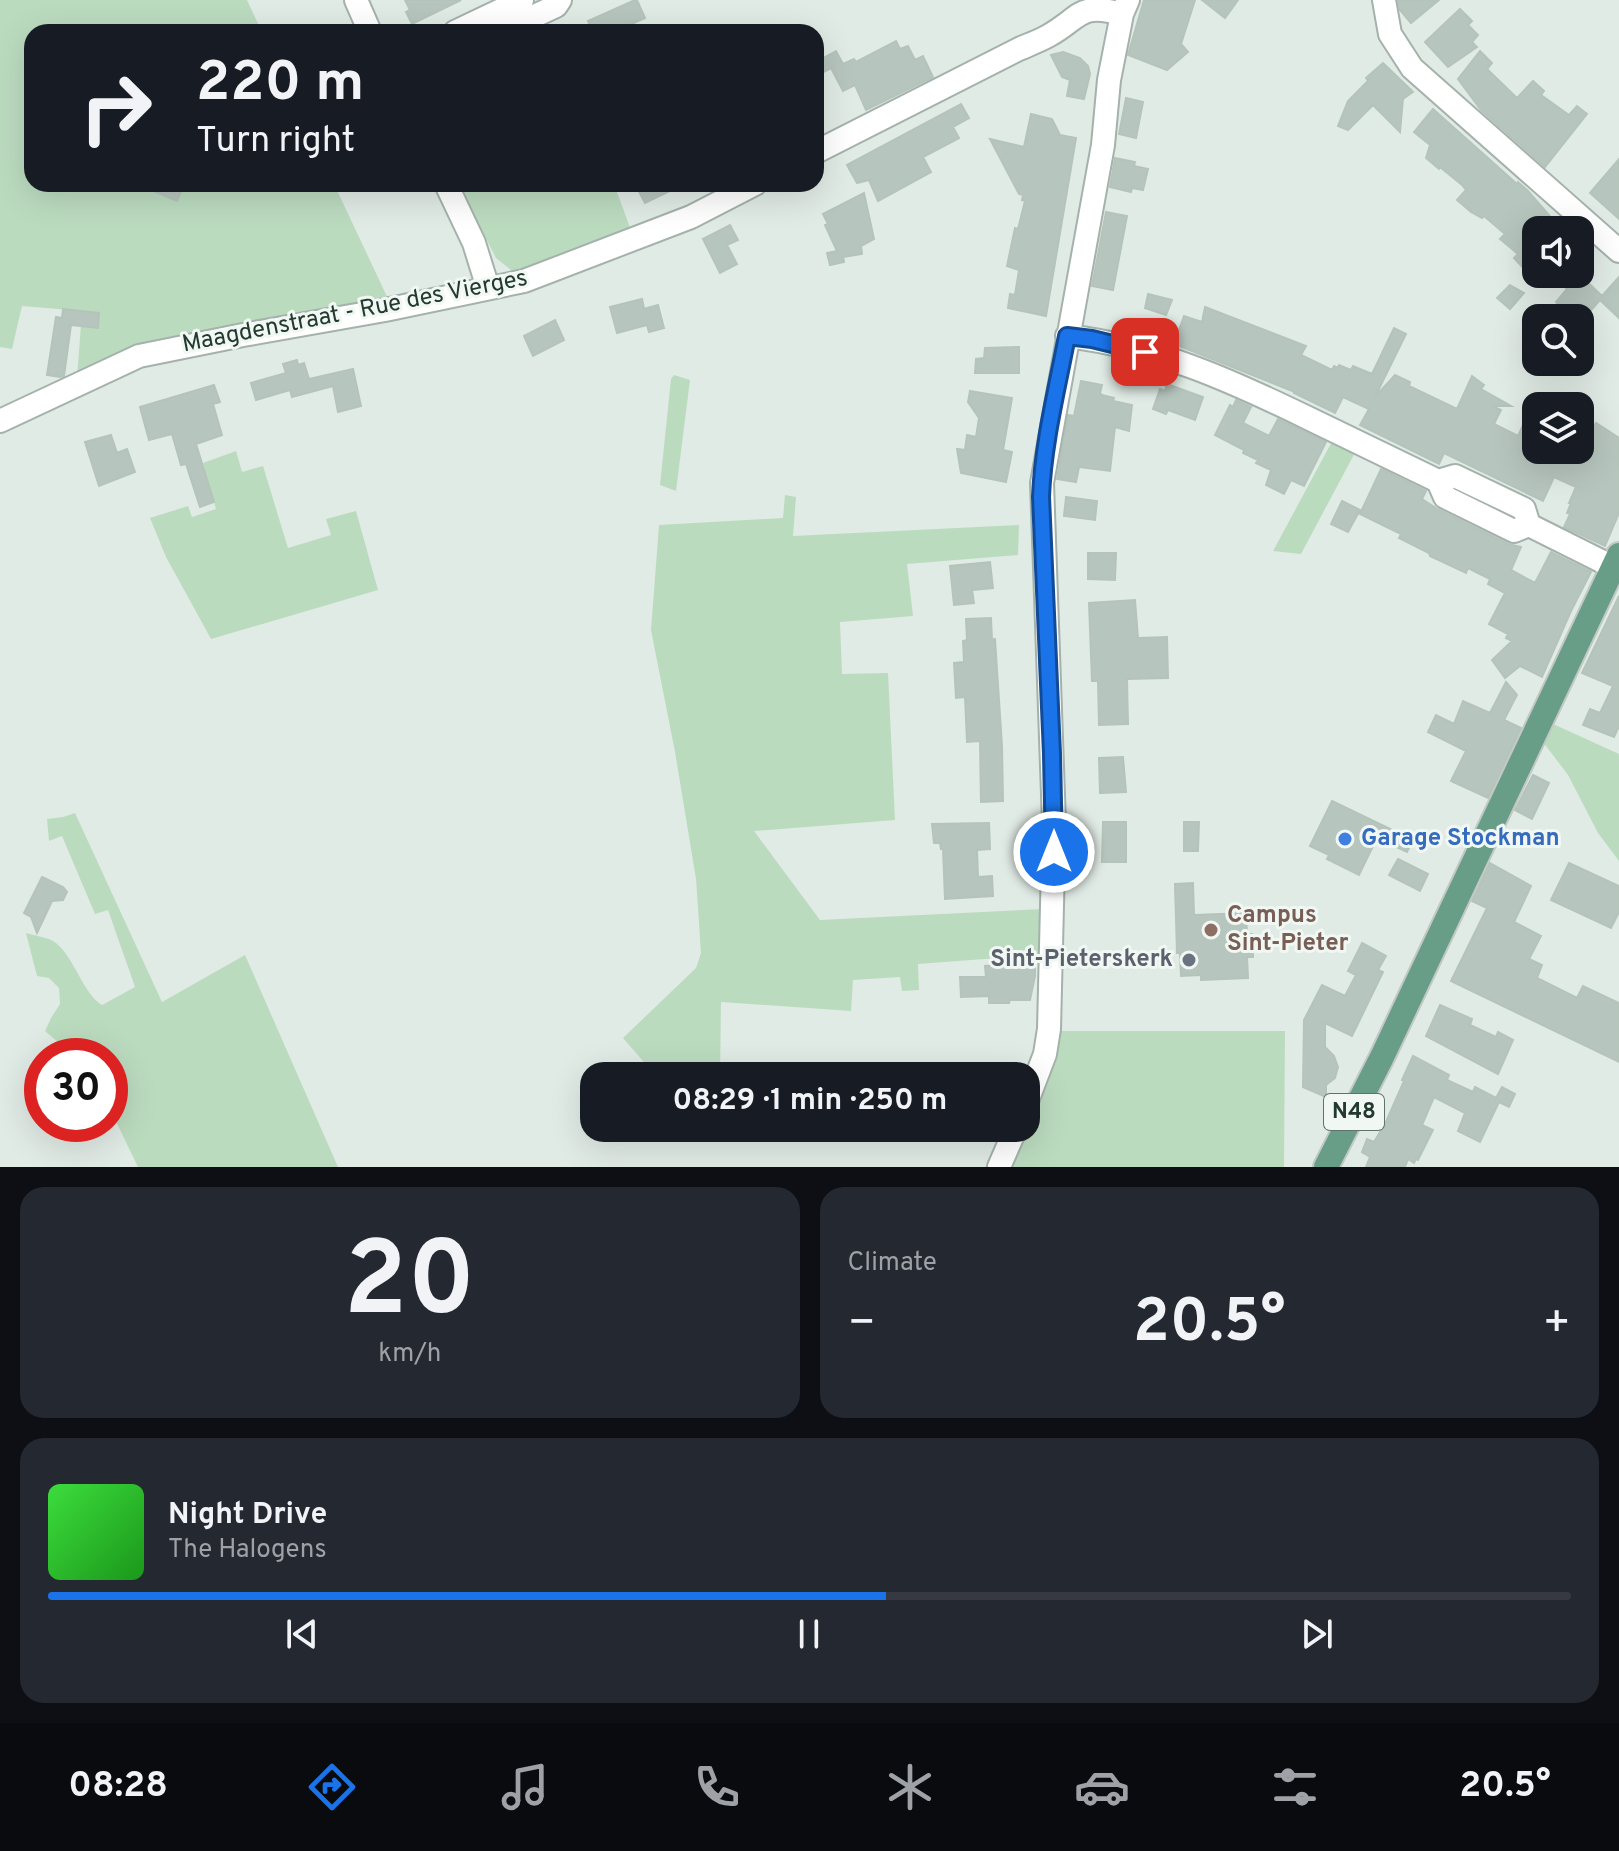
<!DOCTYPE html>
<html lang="en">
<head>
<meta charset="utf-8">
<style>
  :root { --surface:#171b24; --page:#242831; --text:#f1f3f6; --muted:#9ea1a6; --line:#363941; --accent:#1a73e8 }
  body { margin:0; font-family:Overpass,sans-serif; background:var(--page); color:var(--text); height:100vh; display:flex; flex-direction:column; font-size:30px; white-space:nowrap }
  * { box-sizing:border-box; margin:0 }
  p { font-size:26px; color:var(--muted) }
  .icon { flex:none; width:44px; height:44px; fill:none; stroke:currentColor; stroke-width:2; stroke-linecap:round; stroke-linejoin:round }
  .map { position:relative; height:1167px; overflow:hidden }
  .details { display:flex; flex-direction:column; gap:20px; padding:20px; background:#0d0f14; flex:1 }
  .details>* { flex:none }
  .banner { position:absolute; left:24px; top:24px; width:800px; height:168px; border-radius:24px; box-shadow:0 8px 32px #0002; background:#171b24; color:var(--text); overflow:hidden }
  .tools { position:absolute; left:1522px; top:216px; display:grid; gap:16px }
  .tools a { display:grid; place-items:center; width:72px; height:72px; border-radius:16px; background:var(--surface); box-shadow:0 8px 32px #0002; font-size:40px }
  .speed { position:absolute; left:24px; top:1038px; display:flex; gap:16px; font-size:40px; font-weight:700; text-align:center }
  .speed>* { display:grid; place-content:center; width:104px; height:104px; border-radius:50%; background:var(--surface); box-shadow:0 8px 32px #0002; line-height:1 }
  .speed .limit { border:12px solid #d22; background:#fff; color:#111 }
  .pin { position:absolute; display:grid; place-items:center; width:68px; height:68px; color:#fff; margin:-34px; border-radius:16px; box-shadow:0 4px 12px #0006 }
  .me { position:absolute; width:88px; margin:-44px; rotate:0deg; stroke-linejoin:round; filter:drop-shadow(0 0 6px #0008) }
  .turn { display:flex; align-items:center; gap:28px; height:168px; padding:0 40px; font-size:36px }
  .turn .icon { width:104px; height:104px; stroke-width:2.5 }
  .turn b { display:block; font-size:56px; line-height:68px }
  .big { font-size:60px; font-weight:700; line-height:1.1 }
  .details .tile { flex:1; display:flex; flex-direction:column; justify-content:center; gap:12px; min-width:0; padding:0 28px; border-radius:24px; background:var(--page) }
  .details .dial { align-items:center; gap:0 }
  .dial b { font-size:104px; line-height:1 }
  .song { display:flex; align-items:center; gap:24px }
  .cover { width:96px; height:96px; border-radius:12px; background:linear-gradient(135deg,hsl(120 70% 55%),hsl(120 70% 35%)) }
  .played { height:8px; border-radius:4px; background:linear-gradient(90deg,var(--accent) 55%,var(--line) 55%) }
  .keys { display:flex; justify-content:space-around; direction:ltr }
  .heat { display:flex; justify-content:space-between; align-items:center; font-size:44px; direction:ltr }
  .details .tiles { flex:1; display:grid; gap:20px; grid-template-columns:1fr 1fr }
  .tile:last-child { grid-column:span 2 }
  .trip { position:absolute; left:580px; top:1062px; width:460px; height:80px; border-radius:24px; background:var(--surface); box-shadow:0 8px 32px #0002; font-weight:700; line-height:80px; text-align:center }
  .dock { display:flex; height:128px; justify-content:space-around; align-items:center; background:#090b0e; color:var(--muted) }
  .dock .icon { width:56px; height:56px }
  .dock .on { color:var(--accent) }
  .dock b { font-size:36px; color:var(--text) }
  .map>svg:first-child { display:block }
</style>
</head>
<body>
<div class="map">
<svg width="1619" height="1167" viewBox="0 0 1619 1167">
  <rect width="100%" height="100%" fill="#e1ebe5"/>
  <path fill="#bbdbbf" d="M0 0H247L262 32H32V184H334L391 305 77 378 82 311 22 306 12 349 0 347Z
    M458 184H614L632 233 530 271 511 270 496 258Z
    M674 375 690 380 676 491 660 485 671 379Z
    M1335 436 1358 447 1301 554 1273 551Z
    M236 451 242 472 263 466 288 548 331 535 326 519 356 511 378 590 211 639 166 557 150 518 188 506 192 517 216 509 203 463Z
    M785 495 796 497 793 536 1019 525 1018 555 907 564 913 616 840 622 842 674 888 673 895 820 754 831 820 920 1043 909 1038 955 918 964 919 990 902 991 900 977 853 980 851 1011 721 1002 720 1076H656L623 1038 696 968 701 953 696 879 675 752 651 630 659 525 783 518Z
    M1551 723 1619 754V861L1598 833 1568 775 1543 742Z
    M75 813 162 1002 245 955 338 1167H138L110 1109V1056H80L76 1049 58 1042 45 1031 51 1018 60 1004 59 988 49 978 37 976 26 933C35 936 49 937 56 943 74 957 84 995 102 1005L135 987 108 910 95 914 62 836 49 841 47 819 63 817Z
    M1057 1031H1285L1284 1167H1006L1026 1128V1118L1044 1076Z"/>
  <path fill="#b6c5bd" stroke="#b4c4bb" stroke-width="2" d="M405 0H461L412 24 406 12 410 10Z
    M635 0H637L645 18 614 32H593L588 21Z
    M1144 0H1195L1181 44 1188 52 1167 70 1128 55Z
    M1202 0H1238L1225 18Z
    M1398 0H1439L1411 23 1400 10Z
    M1460 9 1472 21 1468 25 1478 35 1472 42 1477 47 1448 67 1425 42Z
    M896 41 900 49 908 46 915 60 923 56 933 77 866 110 855 85 843 91 831 68 816 76V62L836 51 843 64 854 59 856 62Z
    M1480 51 1492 63 1487 69 1517 98 1533 81 1544 91 1541 95 1569 115 1577 106 1587 114 1545 167 1481 110 1458 79Z
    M1063 52 1080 58 1088 66 1090 74 1084 99 1067 96 1070 80 1062 77 1051 55Z
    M1383 63 1413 92 1403 99 1400 132 1373 105 1348 130 1338 126 1348 101 1368 81 1366 78Z
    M1126 98 1143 102 1136 138 1119 134Z
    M961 104 969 118 953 127 959 138 923 157 931 172 878 201 869 180 857 183 847 165Z
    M1433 109 1517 184 1518 182 1528 191 1562 230H1536V282L1514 258 1518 254 1500 239 1505 234 1484 216 1482 218 1471 212 1457 200 1466 190 1462 185 1440 167 1439 169 1426 158 1430 145 1414 132Z
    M1031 114 1052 119 1060 135 1076 138 1046 316 1008 308 1010 294 1015 295 1019 270 1007 266 1015 228 1018 229 1025 201 1022 200 1023 195 1019 194 990 139 1024 147Z
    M1115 158 1135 162 1134 166 1148 169 1143 190 1132 188 1131 192 1110 187Z
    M1619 159V219L1590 193Z
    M137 184H184L177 201Z
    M635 184H684L645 203Z
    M864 193 874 239 861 246 862 254 843 257 844 262 830 265 827 253 837 251 825 225 828 224 823 214Z
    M1106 212 1127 216 1113 290 1092 286Z
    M730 225 738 240 727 245 737 264 720 273 703 239Z
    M1550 274H1579L1602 296 1619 277V318L1600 300 1584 318H1570L1556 302 1567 289Z
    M1510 285 1524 293 1510 309 1497 298Z
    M1148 294 1172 300 1166 315 1145 308Z
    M642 299 644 309 658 305 664 328 649 332 647 325 617 333 610 307Z
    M1205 307 1306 346 1301 355 1332 370 1334 366 1338 368 1339 365 1351 370 1353 366 1372 374 1394 328 1406 334 1375 397 1395 375 1410 382 1409 386 1457 409 1472 376 1484 385 1481 389 1511 406H1492L1501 410 1494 424 1518 436 1525 421 1536 427V450H1541L1559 459 1563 450H1567L1575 456 1596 423 1619 438V513L1605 546 1564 527 1570 514 1567 513 1571 503H1569L1576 487 1554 477 1543 501 1444 453 1439 464 1360 425 1369 409 1343 397 1335 413 1294 393 1295 392 1174 344 1184 316 1202 322Z
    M63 309 99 313 98 328 71 325 64 376 60 377 47 375 56 317 62 318Z
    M555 320 564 340 533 356 524 336Z
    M1019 347V373H975L976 359 984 358 985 348Z
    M297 360 298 365 304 363 309 379 353 369 361 406 338 412 333 386 292 397 290 390 256 400 251 383 286 373 283 364Z
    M1081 381 1102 385 1100 393 1102 395 1114 398 1113 401 1132 405 1129 431 1115 427 1110 471 1079 467 1076 482 1057 479 1068 415 1074 416Z
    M1167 384 1203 397 1195 420 1168 410 1166 414 1153 409 1160 389 1165 391Z
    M214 385 220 402 213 404 222 435 196 444 214 502 200 507 186 464 181 465 172 434 149 440 140 407Z
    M970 391 1012 398 1003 450 1012 452 1006 482 961 473 957 449 965 450 967 435 976 437 979 418 968 402Z
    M1236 400 1251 407 1243 423 1269 436 1278 419 1326 442 1304 486 1291 480 1284 494 1266 485 1271 470 1256 463 1258 460 1243 453 1244 450 1215 435 1230 405 1233 407Z
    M111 435 117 453 127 449 135 472 99 486 85 442Z
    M1381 469 1426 491 1422 499 1439 510 1508 544 1521 547 1511 570 1535 583 1551 552 1591 572 1571 611 1542 677 1520 666 1505 678 1492 660 1512 641 1506 638 1508 634 1489 624 1505 593 1488 584 1490 579 1468 568 1466 573 1430 556 1429 553 1399 538 1401 534 1360 514Z
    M1066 497 1097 501 1095 520 1064 516Z
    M1342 501 1360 510 1348 532 1331 524Z
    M1088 553H1116L1115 580 1088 579Z
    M990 562 993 588 972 590 974 603 954 605 950 566Z
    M1619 596V726L1614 737 1583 725 1590 709 1600 713 1613 686 1582 673Z
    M1135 600 1138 638 1167 637 1168 678 1127 679 1128 724 1099 725 1098 681H1092L1089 603Z
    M991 618 992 640 995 639 1002 746 1003 801 981 802 980 741 967 742 965 697 956 698 954 663 964 662 963 641 967 640 966 619Z
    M1506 682 1517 695 1504 720 1521 728 1488 798 1451 781 1466 751 1428 732 1436 715 1454 724 1463 701 1490 713Z
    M1123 757 1126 792 1100 793 1099 758Z
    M1533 775 1549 783 1532 819 1515 810Z
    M1332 801 1413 840 1407 852 1377 838 1359 875 1327 859 1329 855 1310 846Z
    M1103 822H1126V862H1102Z
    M1184 822H1199L1198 851H1184Z
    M989 823 990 849 977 850 978 877 992 876 993 896 945 899 943 849H941L940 843H934L932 824Z
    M1398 859 1428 874 1420 891 1389 875Z
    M1490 863 1531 886 1514 922 1541 936 1529 959 1542 965 1537 978 1577 998 1583 986 1619 1003V1062L1451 981 1487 908 1472 901Z
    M1569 863 1619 886V912L1611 928 1551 900Z
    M42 877 63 887 67 892 63 900 52 901 37 933 31 917 24 913Z
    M1193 883 1194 915 1246 913 1247 934H1252L1253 957H1247L1248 978 1201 980V975L1181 976 1180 953H1177L1175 884Z
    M1362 943 1386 956 1378 970 1383 972 1352 1036 1325 1023V1047L1334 1056 1338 1067 1335 1078 1326 1085V1097L1303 1087 1304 1020 1322 985 1345 996 1356 975 1348 971Z
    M1035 958V976L1030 1000H1010L1009 1003H989V996L961 997 960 977H986L985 966 1012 964V961Z
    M1440 1005 1472 1019 1470 1025 1496 1037 1498 1032 1513 1040 1498 1074 1426 1036Z
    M1413 1056 1449 1075 1447 1080 1473 1092 1475 1087 1496 1098 1502 1087 1515 1094 1509 1107 1499 1102 1480 1142 1458 1131 1465 1113 1434 1097 1422 1125 1433 1130 1418 1160 1416 1159 1414 1163 1408 1159 1405 1167H1366L1370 1157 1362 1152 1367 1139 1374 1142 1386 1122 1404 1081 1402 1080Z"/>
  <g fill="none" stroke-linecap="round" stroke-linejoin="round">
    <g stroke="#a4b2ab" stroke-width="26">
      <path id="minor" d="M356 0 370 32
        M1384 0 1390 34 1412 68 1619 251
        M455 32 522 0
        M500 32 556 6 560 0
        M816 152 1019 49C1028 45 1039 41 1048 36 1082 17 1078 2 1122 14
        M446 184 474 243 488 288
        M1067 336C1157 347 1230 380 1310 419 1353 440 1395 460 1438 481L1445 497 1514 531 1529 525 1613 567
        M0 421 139 356 243 335 385 310 524 281 691 217 755 184
        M1438 481 1455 476 1524 509 1529 525
        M1026 1104 1045 1054 1049 1029 1054 823 1042 483 1103 145 1109 80 1122 14 1128 0
        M999 1167 1016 1128"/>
    </g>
    <g stroke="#c1c8c5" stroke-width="28">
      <path id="major" d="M1326 1167 1382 1057 1619 555"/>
    </g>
    <use href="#minor" stroke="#fff" stroke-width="22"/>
    <use href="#major" stroke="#689e88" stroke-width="24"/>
  </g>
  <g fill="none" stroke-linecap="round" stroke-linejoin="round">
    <g stroke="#114b97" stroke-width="20">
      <path id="route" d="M1054 852 1052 754 1041 497C1043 443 1057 389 1067 336L1092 339 1145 352"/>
    </g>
    <use href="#route" stroke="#1a73e8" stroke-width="14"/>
  </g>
  <circle fill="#3f7fe0" stroke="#f1f7f3" stroke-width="3" cx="1345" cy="839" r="8"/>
  <circle fill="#8d6e63" stroke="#f1f7f3" stroke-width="3" cx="1211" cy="930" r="8"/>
  <circle fill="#6b7280" stroke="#f1f7f3" stroke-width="3" cx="1189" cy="960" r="8"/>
  <g text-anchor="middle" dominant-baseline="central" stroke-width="6" stroke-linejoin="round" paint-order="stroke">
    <rect fill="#f1f7f3" stroke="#60736a" stroke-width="2" x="1324" y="1094" width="60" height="36" rx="6"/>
    <g font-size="22" font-weight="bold" fill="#223a30">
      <text x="1354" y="1112">N48</text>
    </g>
    <g font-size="24" fill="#223a30" stroke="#f1f7f3">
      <text transform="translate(355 312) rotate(-11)">Maagdenstraat - Rue des Vierges</text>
    </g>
    <g font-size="24" font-weight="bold" fill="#366cbe" stroke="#f1f7f3" text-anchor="start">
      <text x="1361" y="839">Garage Stockman</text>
    </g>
    <g font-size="24" font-weight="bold" fill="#785e54" stroke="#f1f7f3" text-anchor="start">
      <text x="1227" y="916">Campus<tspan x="1227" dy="28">Sint-Pieter</tspan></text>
    </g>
    <g font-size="24" font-weight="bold" fill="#5b616d" stroke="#f1f7f3" text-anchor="end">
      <text x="1173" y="960">Sint-Pieterskerk</text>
    </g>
  </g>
</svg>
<div class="tools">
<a><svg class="icon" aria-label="sound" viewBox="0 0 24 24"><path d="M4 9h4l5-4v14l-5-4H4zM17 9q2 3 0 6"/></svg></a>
<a><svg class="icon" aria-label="search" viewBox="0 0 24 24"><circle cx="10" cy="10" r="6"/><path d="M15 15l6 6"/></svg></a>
<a><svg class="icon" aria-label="layers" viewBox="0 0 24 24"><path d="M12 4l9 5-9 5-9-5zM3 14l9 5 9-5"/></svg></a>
</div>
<div class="speed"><div class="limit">30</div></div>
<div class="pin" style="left:1145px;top:352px;background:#d93025"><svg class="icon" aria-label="arrive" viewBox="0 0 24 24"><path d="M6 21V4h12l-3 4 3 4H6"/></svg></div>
<svg class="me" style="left:1054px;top:852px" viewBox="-20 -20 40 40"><circle r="17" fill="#1a73e8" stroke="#fff" stroke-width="3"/><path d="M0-11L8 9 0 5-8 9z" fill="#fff"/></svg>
<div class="trip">08:29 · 1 min · 250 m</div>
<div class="banner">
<div class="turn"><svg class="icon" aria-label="right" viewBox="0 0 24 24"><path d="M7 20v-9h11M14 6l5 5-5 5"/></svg><div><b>220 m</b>Turn right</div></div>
</div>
</div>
<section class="details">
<div class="tiles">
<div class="tile dial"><b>20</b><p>km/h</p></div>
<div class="tile"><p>Climate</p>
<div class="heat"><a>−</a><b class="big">20.5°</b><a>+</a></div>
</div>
<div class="tile">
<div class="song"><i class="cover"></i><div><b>Night Drive</b><p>The Halogens</p></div></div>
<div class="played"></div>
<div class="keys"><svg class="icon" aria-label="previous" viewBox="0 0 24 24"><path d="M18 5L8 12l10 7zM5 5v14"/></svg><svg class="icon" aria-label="pause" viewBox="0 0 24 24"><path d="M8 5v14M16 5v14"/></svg><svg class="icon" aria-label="next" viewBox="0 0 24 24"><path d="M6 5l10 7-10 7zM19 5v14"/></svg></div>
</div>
</div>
</section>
<nav class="dock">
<b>08:28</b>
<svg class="icon on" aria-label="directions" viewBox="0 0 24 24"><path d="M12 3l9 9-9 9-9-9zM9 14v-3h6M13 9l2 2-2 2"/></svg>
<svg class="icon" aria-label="music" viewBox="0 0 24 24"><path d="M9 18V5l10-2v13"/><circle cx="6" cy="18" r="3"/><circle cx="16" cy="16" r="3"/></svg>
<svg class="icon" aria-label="phone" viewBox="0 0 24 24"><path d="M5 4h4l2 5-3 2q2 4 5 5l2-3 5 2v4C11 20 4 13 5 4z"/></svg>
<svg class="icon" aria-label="climate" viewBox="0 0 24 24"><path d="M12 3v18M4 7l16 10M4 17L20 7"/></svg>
<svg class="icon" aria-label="car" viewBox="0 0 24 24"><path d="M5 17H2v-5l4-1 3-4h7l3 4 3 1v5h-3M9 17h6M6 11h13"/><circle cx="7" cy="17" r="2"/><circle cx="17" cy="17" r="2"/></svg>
<svg class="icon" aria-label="filters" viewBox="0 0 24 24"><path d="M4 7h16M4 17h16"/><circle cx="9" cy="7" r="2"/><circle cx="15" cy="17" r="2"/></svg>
<b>20.5°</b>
</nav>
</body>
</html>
